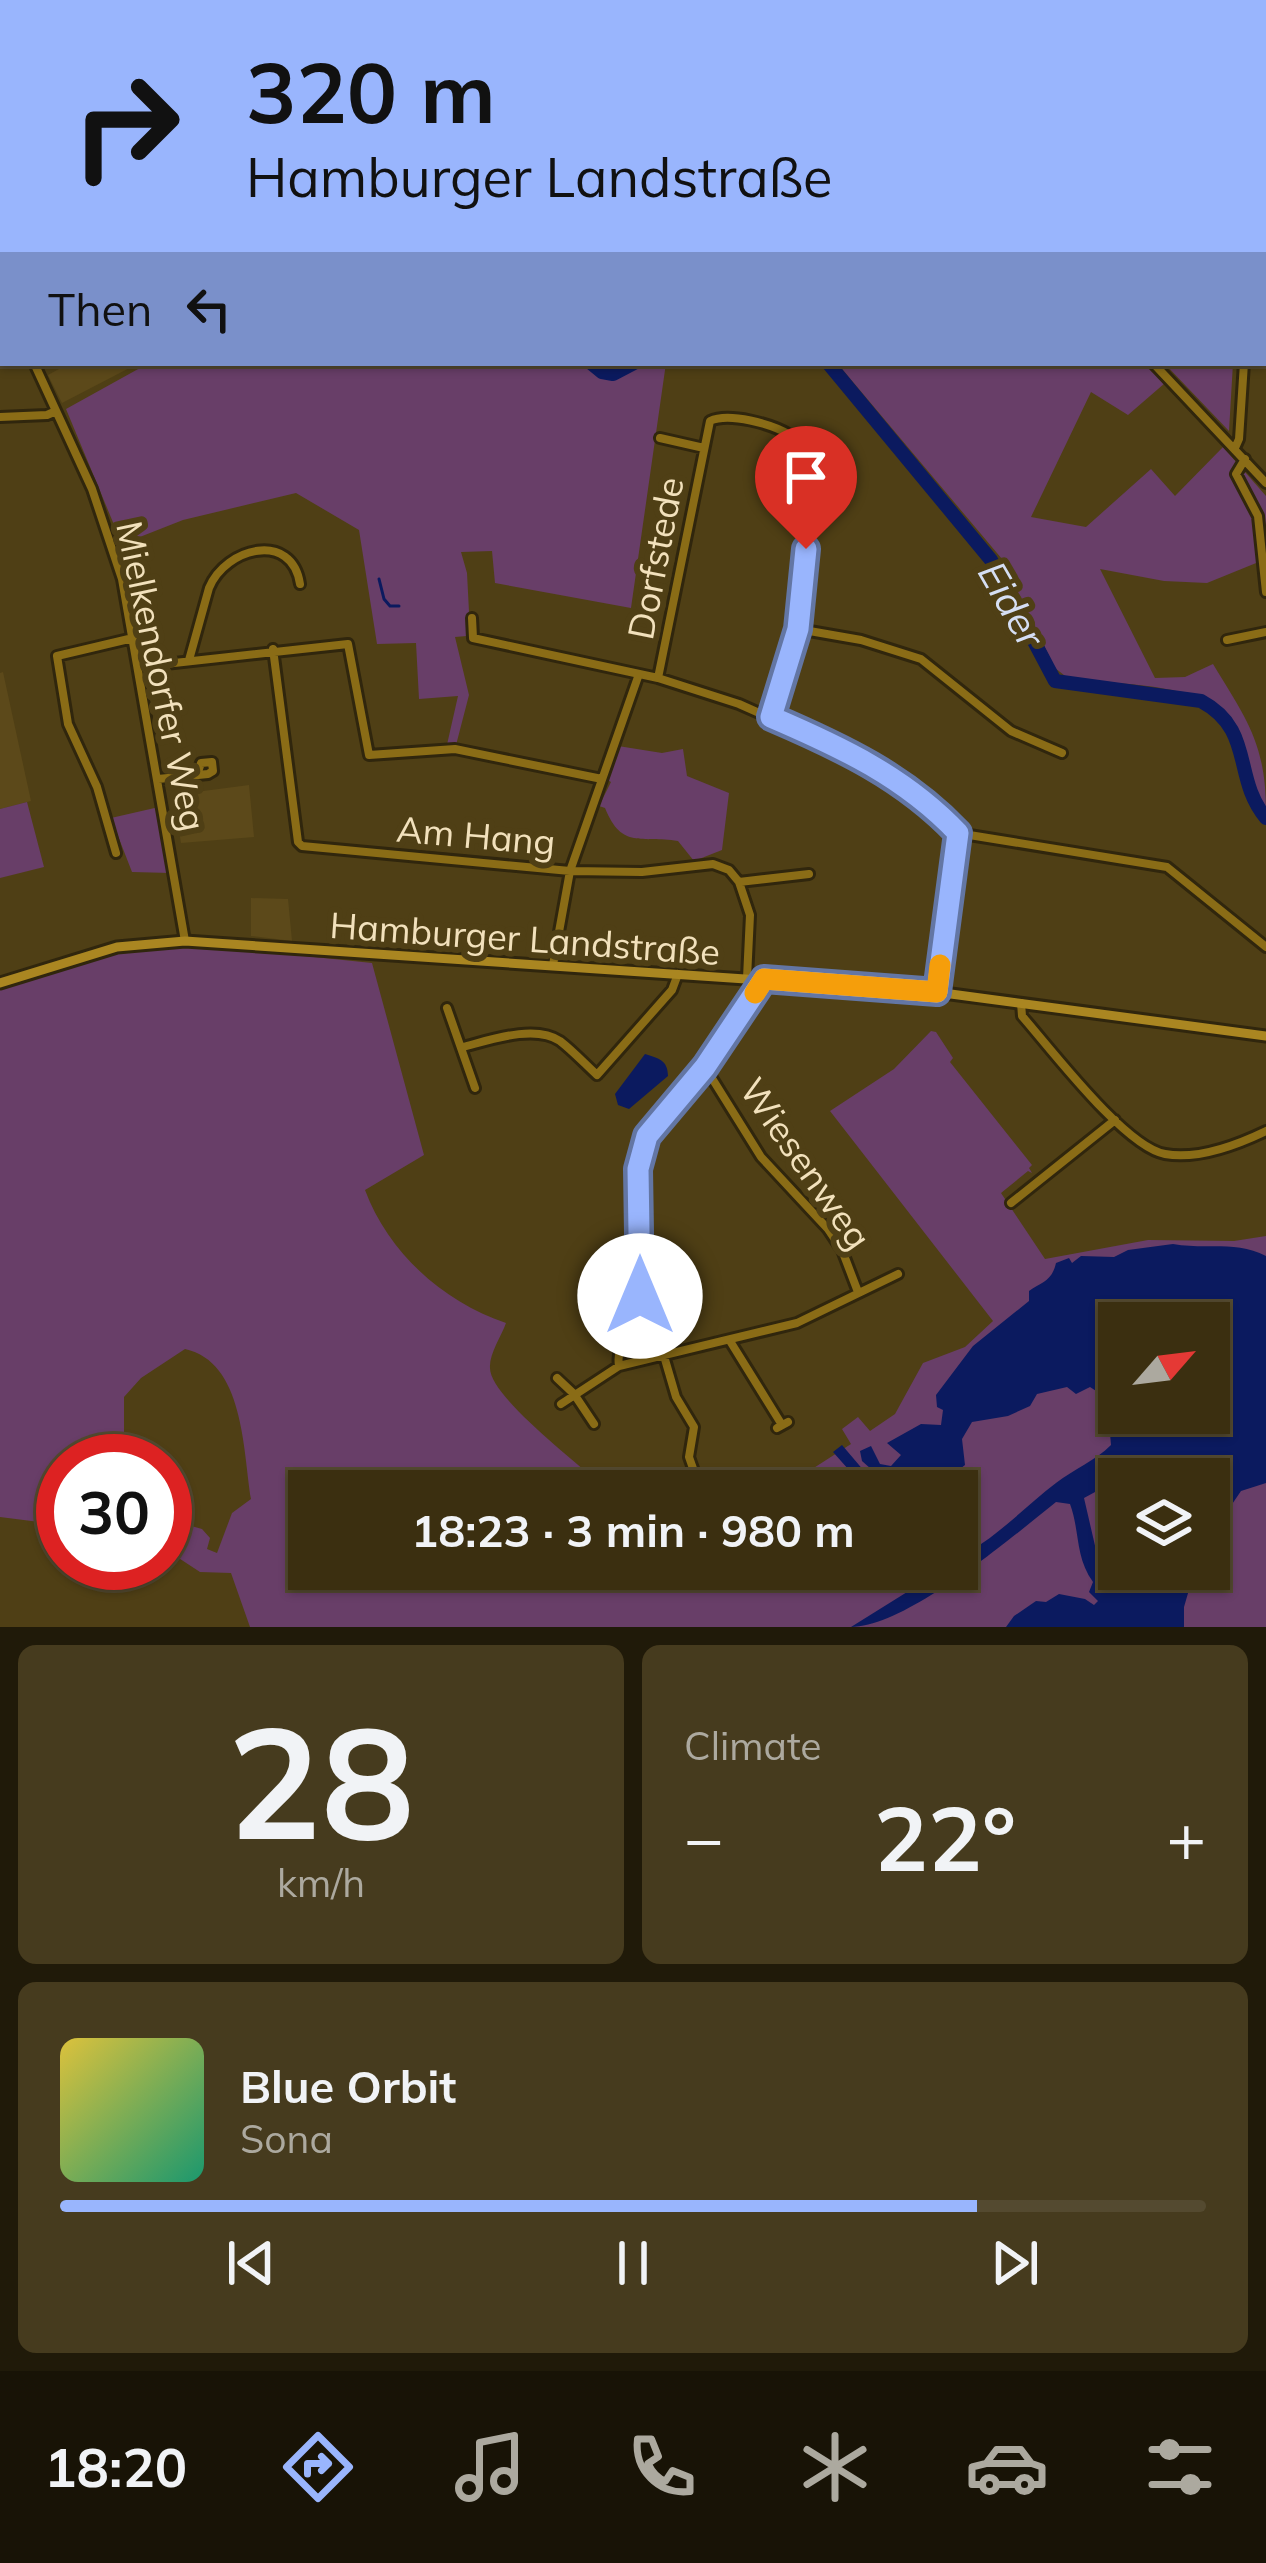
<!DOCTYPE html>
<html lang="en">
<head>
<meta charset="utf-8">
<style>
  :root { --surface:#3b2f10; --page:#463b1e; --text:#f1f3f6; --muted:#aca99f; --line:#544a30; --accent:#99b5fd }
  body { margin:0; font-family:Mulish,sans-serif; background:var(--page); color:var(--text); height:100vh; display:flex; flex-direction:column; font-size:45px; white-space:nowrap }
  * { box-sizing:border-box; margin:0 }
  p { font-size:39px; color:var(--muted) }
  .icon { flex:none; width:66px; height:66px; fill:none; stroke:currentColor; stroke-width:2; stroke-linecap:round; stroke-linejoin:round }
  .map { position:relative; height:1627px; overflow:hidden }
  .side { display:flex; flex-direction:column; gap:18px; padding:18px; background:#201a09; flex:1 }
  .side>* { flex:none }
  .guide { position:absolute; left:0px; top:0px; width:1266px; height:366px; box-shadow:0 3px 9px #0004,0 0 0 3px var(--line); background:#99b5fd; color:#111; overflow:hidden }
  .needle { width:78px; rotate:62deg }
  .buttons { position:absolute; left:1098px; top:1302px; display:grid; gap:24px }
  .buttons a { display:grid; place-items:center; width:132px; height:132px; border-radius:0px; background:var(--surface); box-shadow:0 3px 9px #0004,0 0 0 3px var(--line); font-size:60px }
  .speed { position:absolute; left:36px; top:1434px; display:flex; gap:24px; font-size:60px; font-weight:700; text-align:center }
  .speed>* { display:grid; place-content:center; width:156px; height:156px; border-radius:50%; background:var(--surface); box-shadow:0 3px 9px #0004,0 0 0 3px var(--line); line-height:1 }
  .speed .limit { border:18px solid #d22; background:#fff; color:#111 }
  .pin { position:absolute; display:grid; place-items:center; width:102px; height:102px; color:#fff; margin:-123px -51px; border-radius:50% 50% 50% 0; rotate:-45deg; box-shadow:0 0 12px #0007 }
  .pin .icon { rotate:45deg }
  .me { position:absolute; width:132px; margin:-66px; rotate:0deg; stroke-linejoin:round; filter:drop-shadow(0 0 9px #0008) }
  .turn { display:flex; align-items:center; gap:42px; height:252px; padding:0 48px; font-size:54px }
  .turn .icon { width:156px; height:156px; stroke-width:2.5 }
  .turn b { display:block; font-size:84px; line-height:102px }
  .then { display:flex; align-items:center; height:114px; padding:0 48px; background:#0003; gap:24px; font-size:45px }
  .big { font-size:90px; font-weight:700; line-height:1.1 }
  .side .tile { flex:1; display:flex; flex-direction:column; justify-content:center; gap:18px; min-width:0; padding:0 42px; border-radius:18px; background:var(--page) }
  .side .dial { align-items:center; gap:0 }
  .dial b { font-size:156px; line-height:1 }
  .song { display:flex; align-items:center; gap:36px }
  .cover { width:144px; height:144px; border-radius:18px; background:linear-gradient(135deg,hsl(50 70% 55%),hsl(160 70% 35%)) }
  .played { height:12px; border-radius:6px; background:linear-gradient(90deg,var(--accent) 80%,var(--line) 80%) }
  .keys { display:flex; justify-content:space-around; direction:ltr }
  .heat { display:flex; justify-content:space-between; align-items:center; font-size:66px; direction:ltr }
  .side .tiles { flex:1; display:grid; gap:18px; grid-template-columns:1fr 1fr }
  .tile:last-child { grid-column:span 2 }
  .trip { position:absolute; left:288px; top:1470px; width:690px; height:120px; border-radius:0px; background:var(--surface); box-shadow:0 3px 9px #0004,0 0 0 3px var(--line); font-weight:700; line-height:120px; text-align:center }
  .tab-bar { display:flex; height:192px; justify-content:space-around; align-items:center; background:#181306; color:var(--muted) }
  .tab-bar .icon { width:84px; height:84px }
  .tab-bar .active { color:var(--accent) }
  .tab-bar b { font-size:54px; color:var(--text) }
  .map>svg:first-child { display:block }
</style>
</head>
<body>
<div class="map">
<svg width="1266" height="1627" viewBox="0 0 1266 1627">
  <rect width="100%" height="100%" fill="#4f3f15"/>
  <path fill="#5c491a" d="M70 363H139L62 403 48 375Z
    M3 672 31 801 0 809V673Z
    M249 785 254 837 181 843 173 795Z
    M251 898 288 899 292 941 251 936Z"/>
  <path fill="#683e68" fill-rule="evenodd" d="M506 0H1147L1148 3H508Z
    M149 363 196 368 208 363H666L631 608 495 583 492 551 461 552 467 573 470 631 467 636 455 637 469 695 455 749H446L458 696 419 699 416 643 377 644 359 530 296 493 183 520 122 544 66 409Z
    M837 363H1142L1165 383 1128 415 1091 392 1031 517 1086 527 1151 469 1175 496 1223 447 1266 496V559L1207 583 1164 581 1100 569 1155 678 1185 677 1213 664C1247 720 1266 744 1266 812 1249 787 1251 758 1240 732 1218 681 1118 685 1069 679L1055 668 1002 559Z
    M1164 363H1233L1229 431Z
    M618 746 662 753 683 749 687 776 729 793 722 850 694 861 678 841C641 835 622 850 605 808L599 806 611 782 606 779Z
    M27 802 44 867 0 878V809Z
    M159 807 171 873 132 872 111 818Z
    M180 943 372 963 424 1155 365 1190C388 1252 443 1302 506 1323 501 1337 489 1354 490 1368 490 1396 572 1458 594 1479L611 1468 624 1491H309V1569H957V1491H778L851 1444 842 1429 858 1417 870 1431 895 1414 923 1363 965 1347 993 1321 830 1111 894 1069 931 1031 936 1032 953 1058 950 1062 1032 1165 1029 1168 1032 1173 1028 1171 1001 1193 1045 1259 1148 1240 1234 1241 1266 1236V1627H250L231 1573 200 1572 171 1553 170 1520 202 1529 210 1538 207 1549 217 1553 232 1513 251 1499C243 1449 244 1362 185 1349L141 1378 124 1397V1461H63V1525L0 1517V988L117 948ZM1119 1323H1209V1413H1119ZM1119 1479H1209V1569H1119Z"/>
  <path fill="#0b1a5f" fill-rule="evenodd" d="M645 1054C658 1058 668 1060 668 1076L629 1109 618 1105 615 1094Z
    M1173 1244C1206 1250 1236 1240 1266 1256V1483L1241 1491 1209 1538V1479H1119L1084 1498 1099 1563C1127 1583 1163 1569 1195 1569L1184 1607V1627H1006L1014 1616 1036 1601 1046 1602 1059 1594 1085 1599 1094 1605 1098 1601 1089 1592 1093 1582C1075 1557 1080 1531 1070 1504L1056 1502C1011 1538 906 1627 851 1627L944 1569H957V1558C995 1540 1023 1508 1056 1483 1074 1469 1095 1461 1111 1445L1107 1398 1090 1387 1076 1394 1067 1387 1037 1394 1030 1406 1008 1416 972 1422 962 1439 965 1465C925 1499 877 1491 827 1491L824 1483 842 1473 849 1478V1470L833 1452 842 1445 876 1485 880 1477 862 1461 860 1451 871 1446 880 1464 891 1466 901 1455 887 1443 921 1424 941 1425 943 1410 937 1407 936 1395 973 1346 1029 1301V1291C1042 1282 1052 1281 1056 1263L1069 1258 1072 1263 1081 1256 1114 1257 1128 1250ZM1119 1323H1209V1413H1119Z"/>
  <g fill="none" stroke-linecap="round" stroke-linejoin="round">
    <path stroke="#0b1a5f" stroke-width="3" d="M379 579 384 599 390 606H399"/>
    <path stroke="#0b1a5f" stroke-width="14" d="M154 0 157 3
      M591 363 602 372 613 374 634 363
      M828 363 991 560 1055 681 1201 701C1255 730 1232 777 1266 818"/>
    <g stroke="#30260d" stroke-width="14">
      <path id="minor" d="M501 0 503 3
        M1151 0V3
        M730 3V0
        M1263 146 1266 145
        M1263 268 1266 267
        M0 289 3 296
        M34 363 92 489 122 579 185 941
        M1153 363 1266 483
        M0 417 47 415 56 411
        M660 438 704 448
        M1235 448 1239 439 1244 363
        M1245 459 1236 474 1258 516 1266 592
        M472 618 473 638 658 678 739 704 867 761 910 789 957 833 1167 867 1266 947
        M798 629 861 640 921 659 1011 731 1062 753
        M1227 640 1266 632
        M273 649 298 842 302 846 570 871 642 872 713 864 729 870 739 882 750 915 747 978
        M189 660 209 588C226 547 292 531 300 584
        M138 667 348 644 369 755 455 749 602 779
        M658 678 710 421C729 412 772 424 790 435 826 524 800 631 771 717
        M158 779 208 774 213 771 212 762 201 763 198 772
        M116 853 97 787 68 724 57 656 133 638
        M739 882 809 874
        M553 965 570 871 639 674
        M936 992 957 833
        M1021 1003 1022 1016C1051 1049 1125 1147 1165 1154 1198 1160 1237 1145 1266 1131
        M447 1008 475 1088
        M463 1047C490 1040 535 1024 560 1041 573 1051 585 1064 597 1075L672 990 678 974
        M705 1067 761 1157 828 1229 842 1250 858 1292
        M1011 1203 1115 1120
        M730 1341 782 1425
        M664 1356 676 1397 694 1427 689 1457 696 1477
        M619 1366C615 1340 637 1322 640 1295 645 1254 639 1210 638 1169 647 1124 678 1102 705 1067 726 1040 744 1008 764 979
        M557 1378 574 1394 594 1424
        M561 1404 619 1366 797 1323 898 1274
        M777 1428 788 1422"/>
    </g>
    <g stroke="#30260d" stroke-width="15">
      <path id="major" d="M0 983 117 947 185 941 936 992 1266 1036"/>
    </g>
    <use href="#minor" stroke="#8a6c16" stroke-width="8"/>
    <use href="#major" stroke="#aa8621" stroke-width="9"/>
  </g>
  <g fill="none" stroke-linecap="round" stroke-linejoin="round">
    <g stroke="#6376a4" stroke-width="30">
      <path id="route" d="M640 1296 638 1169 647 1136 705 1067 764 979 937 992 958 833C905 777 841 747 771 717L798 629 806 549"/>
    </g>
    <use href="#route" stroke="#99b5fd" stroke-width="21"/>
    <path stroke="#f59e0b" stroke-width="21" d="M755 993 764 979 937 992 940 965"/>
  </g>
  <g text-anchor="middle" dominant-baseline="central" stroke-width="12" stroke-linejoin="round" paint-order="stroke">
    <g font-size="36" fill="#f2e1bc" stroke="#4f3f15">
      <text transform="translate(655 558) rotate(-79)">Dorfstede</text>
      <text transform="translate(162 676) rotate(78)">Mielkendorfer Weg</text>
      <text transform="translate(476 835) rotate(5)">Am Hang</text>
      <text transform="translate(525 938) rotate(4)">Hamburger Landstraße</text>
      <text transform="translate(806 1163) rotate(55)">Wiesenweg</text>
    </g>
    <g font-size="39" font-style="italic" fill="#d5def3" stroke="#4f3f15">
      <text transform="translate(1012 604) rotate(60)">Eider</text>
    </g>
  </g>
</svg>
<div class="buttons">
<a><svg class="needle" viewBox="-14 -14 28 28"><path d="M0-13l5 13h-10z" fill="#e53935"/><path d="M0 13l5-13h-10z" fill="#aca99f"/></svg></a>
<a><svg class="icon" aria-label="layers" viewBox="0 0 24 24"><path d="M12 4l9 5-9 5-9-5zM3 14l9 5 9-5"/></svg></a>
</div>
<div class="speed"><div class="limit">30</div></div>
<div class="pin" style="left:806px;top:549px;background:#d93025"><svg class="icon" aria-label="arrive" viewBox="0 0 24 24"><path d="M6 21V4h12l-3 4 3 4H6"/></svg></div>
<svg class="me" style="left:640px;top:1296px" viewBox="-20 -20 40 40"><circle r="19" fill="#fff"/><path d="M0-13L10 11 0 6-10 11z" fill="#99b5fd"/></svg>
<div class="trip">18:23 · 3 min · 980 m</div>
<div class="guide">
<div class="turn"><svg class="icon" aria-label="right" viewBox="0 0 24 24"><path d="M7 20v-9h11M14 6l5 5-5 5"/></svg><div><b>320 m</b>Hamburger Landstraße</div></div>
<div class="then">Then<svg class="icon" aria-label="left" viewBox="0 0 24 24"><path d="M17 20v-9H6M10 6l-5 5 5 5"/></svg></div>
</div>
</div>
<section class="side">
<div class="tiles">
<div class="tile dial"><b>28</b><p>km/h</p></div>
<div class="tile"><p>Climate</p>
<div class="heat"><a>−</a><b class="big">22°</b><a>+</a></div>
</div>
<div class="tile">
<div class="song"><i class="cover"></i><div><b>Blue Orbit</b><p>Sona</p></div></div>
<div class="played"></div>
<div class="keys"><svg class="icon" aria-label="previous" viewBox="0 0 24 24"><path d="M18 5L8 12l10 7zM5 5v14"/></svg><svg class="icon" aria-label="pause" viewBox="0 0 24 24"><path d="M8 5v14M16 5v14"/></svg><svg class="icon" aria-label="next" viewBox="0 0 24 24"><path d="M6 5l10 7-10 7zM19 5v14"/></svg></div>
</div>
</div>
</section>
<nav class="tab-bar">
<b>18:20</b>
<svg class="icon active" aria-label="directions" viewBox="0 0 24 24"><path d="M12 3l9 9-9 9-9-9zM9 14v-3h6M13 9l2 2-2 2"/></svg>
<svg class="icon" aria-label="music" viewBox="0 0 24 24"><path d="M9 18V5l10-2v13"/><circle cx="6" cy="18" r="3"/><circle cx="16" cy="16" r="3"/></svg>
<svg class="icon" aria-label="phone" viewBox="0 0 24 24"><path d="M5 4h4l2 5-3 2q2 4 5 5l2-3 5 2v4C11 20 4 13 5 4z"/></svg>
<svg class="icon" aria-label="climate" viewBox="0 0 24 24"><path d="M12 3v18M4 7l16 10M4 17L20 7"/></svg>
<svg class="icon" aria-label="car" viewBox="0 0 24 24"><path d="M5 17H2v-5l4-1 3-4h7l3 4 3 1v5h-3M9 17h6M6 11h13"/><circle cx="7" cy="17" r="2"/><circle cx="17" cy="17" r="2"/></svg>
<svg class="icon" aria-label="filters" viewBox="0 0 24 24"><path d="M4 7h16M4 17h16"/><circle cx="9" cy="7" r="2"/><circle cx="15" cy="17" r="2"/></svg>
</nav>
</body>
</html>
